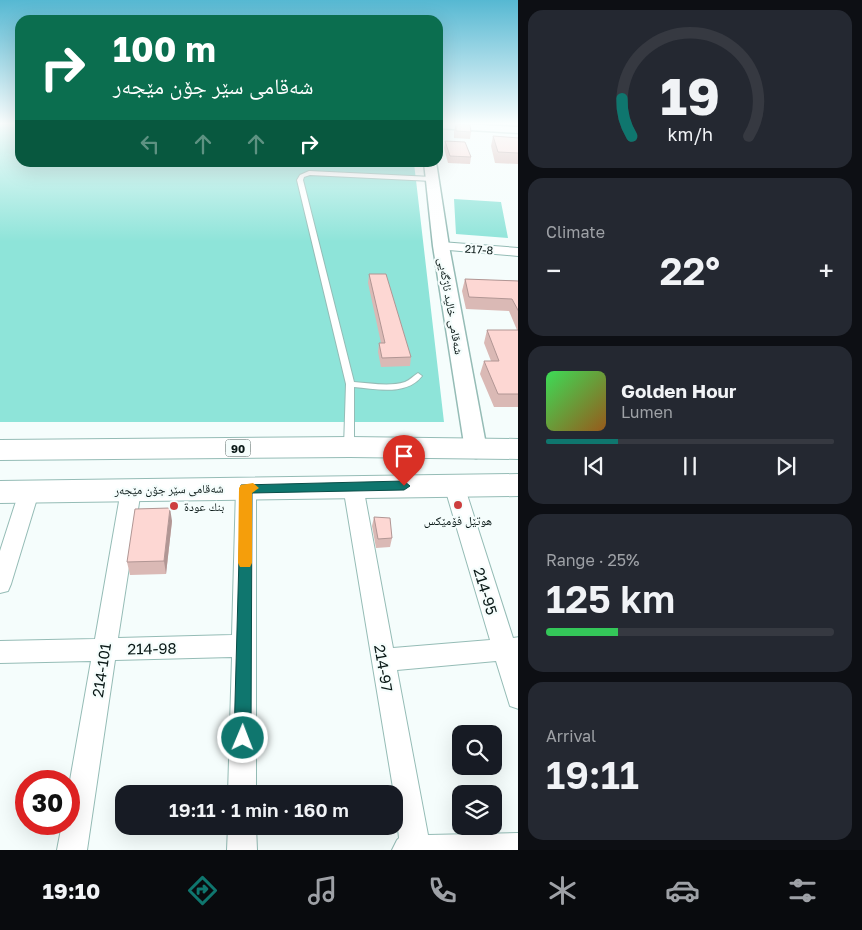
<!DOCTYPE html>
<html lang="en">
<head>
<meta charset="utf-8">
<style>
  :root { --surface:#171b24; --page:#242831; --text:#f1f3f6; --muted:#9ea1a6; --line:#363941; --accent:#0f766e }
  body { margin:0; font-family:"Golos Text","Noto Naskh Arabic",sans-serif; background:var(--page); color:var(--text); height:100vh; display:flex; flex-direction:column; font-size:19px; white-space:nowrap }
  * { box-sizing:border-box; margin:0 }
  p { font-size:16px; color:var(--muted) }
  .icon { flex:none; width:28px; height:28px; fill:none; stroke:currentColor; stroke-width:2; stroke-linecap:round; stroke-linejoin:round }
  .map { position:relative; flex:1; overflow:hidden }
  .panel { display:flex; flex-direction:column; gap:10px; padding:10px; background:#0d0f14; width:344px }
  .panel>* { flex:none }
  .banner { position:absolute; left:15px; top:15px; width:428px; height:152px; border-radius:15px; box-shadow:0 5px 20px #0002; background:#0b6e4f; color:#fff; overflow:hidden }
  .controls { position:absolute; left:452px; top:725px; display:grid; gap:10px }
  .controls a { display:grid; place-items:center; width:50px; height:50px; border-radius:10px; background:var(--surface); box-shadow:0 5px 20px #0002; font-size:25px }
  .speed { position:absolute; left:15px; top:770px; display:flex; gap:10px; font-size:25px; font-weight:700; text-align:center }
  .speed>* { display:grid; place-content:center; width:65px; height:65px; border-radius:50%; background:var(--surface); box-shadow:0 5px 20px #0002; line-height:1 }
  .speed .limit { border:8px solid #d22; background:#fff; color:#111 }
  .pin { position:absolute; display:grid; place-items:center; width:42px; height:42px; color:#fff; margin:-51px -21px; border-radius:50% 50% 50% 0; rotate:-45deg; box-shadow:0 0 5px #0007 }
  .pin .icon { rotate:45deg }
  .me { position:absolute; width:55px; margin:-28px; rotate:1deg; stroke-linejoin:round; filter:drop-shadow(0 0 4px #0008) }
  .turn { display:flex; align-items:center; gap:18px; height:105px; padding:0 15px; font-size:22px }
  .turn .icon { width:65px; height:65px; stroke-width:2.5 }
  .turn b { display:block; font-size:35px; line-height:42px }
  .lanes { display:flex; align-items:center; height:48px; padding:0 15px; background:#0003; justify-content:center; gap:25px; direction:ltr }
  .lanes .off { opacity:.35 }
  .big { font-size:38px; font-weight:600; line-height:1.1 }
  .panel .widget { flex:1; display:flex; flex-direction:column; justify-content:center; gap:8px; min-width:0; padding:0 18px; border-radius:15px; background:var(--page) }
  .panel .dial { align-items:center; gap:0 }
  .dial svg { height:130px; overflow:visible; fill:none; stroke:var(--line); stroke-width:7; stroke-linecap:round; text-anchor:middle }
  .dial text { fill:var(--text); stroke:none }
  .song { display:flex; align-items:center; gap:15px }
  .cover { width:60px; height:60px; border-radius:8px; background:linear-gradient(135deg,hsl(130 70% 55%),hsl(30 70% 35%)) }
  .played { height:5px; border-radius:2px; background:linear-gradient(90deg,var(--accent) 25%,var(--line) 25%) }
  .keys { display:flex; justify-content:space-around; direction:ltr }
  .heat { display:flex; justify-content:space-between; align-items:center; font-size:28px; direction:ltr }
  .charge { height:8px; border-radius:4px; background:linear-gradient(90deg,#34c759 25%,var(--line) 0) }
  .trip { position:absolute; left:115px; top:785px; width:288px; height:50px; border-radius:15px; background:var(--surface); box-shadow:0 5px 20px #0002; font-weight:600; line-height:50px; text-align:center }
  .tab-bar { display:flex; height:80px; justify-content:space-around; align-items:center; background:#090b0e; color:var(--muted) }
  .tab-bar .icon { width:35px; height:35px }
  .tab-bar .on { color:var(--accent) }
  .tab-bar b { font-size:22px; color:var(--text) }
  main { display:flex; flex:1; min-height:0 }
  .map>svg:first-child { display:block }
</style>
</head>
<body>
<main>
<div class="map">
<svg width="519" height="850" viewBox="0 0 519 850">
  <rect width="100%" height="100%" fill="#f5fdfc"/>
  <path fill="#8ee4d9" d="M0 123H20V162L414 163 444 422H0Z
    M454 199 501 202 508 238 456 234Z"/>
  <g fill="none" stroke-linecap="round" stroke-linejoin="round">
    <g stroke="#95bcb6" stroke-width="2">
      <path id="service" d="M309 171 432 177 435 179 432 181 310 175 304 177 303 180 354 382C370 383 389 387 405 382 410 380 413 376 418 373L422 376C407 396 376 389 354 387V447L349 450 344 447 346 384 297 180 300 175Z"/>
    </g>
    <g stroke="#95bcb6" stroke-width="2">
      <path id="minor" d="M441 242 519 248V256L437 249 435 246Z
        M454 478 461 480 464 485 513 638 519 637V709L510 706 496 661 397 670 428 835 519 833V850H392L397 840 399 838 394 794 343 486 346 481 353 479 360 481 363 486 393 648 490 640 444 485 447 480Z
        M246 481 253 483 256 488V794H228L232 657 115 660 87 850H57L62 824H69V786L91 661 0 663V641L95 639 121 490 124 485 131 483 138 485 141 490 118 638 232 635 236 488 239 483Z
        M29 485 36 487 39 492 11 584 8 591 0 593V551L19 492 22 487Z
        M228 826H256L257 850H227Z"/>
    </g>
    <g stroke="#95bcb6" stroke-width="3">
      <path id="tertiary" d="M438 123 519 127V133L438 128Z
        M424 162H436L449 246 487 450 484 456 476 458 468 456 465 450 433 246Z"/>
    </g>
    <g stroke="#95bcb6" stroke-width="2">
      <path id="trunk" d="M350 437 519 439V459L350 457 0 460V440Z
        M519 474V496L0 503V481Z"/>
    </g>
    <use href="#service" fill="#fff" fill-rule="evenodd"/>
    <use href="#minor" fill="#fff" fill-rule="evenodd"/>
    <use href="#tertiary" fill="#fff" fill-rule="evenodd"/>
    <use href="#trunk" fill="#fff" fill-rule="evenodd"/>
  </g>
  <path fill="#dab9b5" d="M456 124 471 132 470 139 454 138V131Z
    M493 136 519 138V164L495 163 491 146Z
    M445 141 471 157 470 164 448 163 444 148Z
    M369 274 411 357 410 366 381 367 378 352 379 343H381L368 283Z
    M465 279 519 281V407H494L480 374 484 361H491L484 343 487 330H517L509 311 466 309 462 291Z
    M374 517 392 538 390 547 376 548 372 526Z
    M172 521 166 574 130 575 127 562Z"/>
  <path fill="#b19694" d="M170 508 172 521 166 574 164 561Z"/>
  <path fill="#fdd7d3" stroke="#b19694" d="M456 124 470 125 471 132 456 131Z
    M493 136 519 138V153L498 152Z
    M445 141 465 142 471 157 450 156Z
    M369 274H386L411 357 382 358 379 343H385Z
    M465 279 519 281V312L512 299 469 297Z
    M487 330H519V394H498L484 361H499Z
    M170 508 164 561 127 562 135 509Z
    M374 517 390 518 392 538 378 539Z"/>
  <linearGradient id="sky" x2="0" y2="1"><stop stop-color="#56b8d2"/><stop offset="0.51" stop-color="#fafefe"/><stop offset="1" stop-color="#fafefe" stop-opacity="0"/></linearGradient>
  <rect width="519" height="242" fill="url(#sky)"/>
  <path fill="#0f766e" stroke="#0a4d48" d="M404 481 410 486 404 490 252 493 251 738 249 744 243 747 237 744 234 738 241 485Z"/>
  <path fill="#f59e0b" d="M253 483 259 488 252 493V563L250 567H240L238 563 239 488 241 485Z"/>
  <g fill="#cd3e3e" stroke="#f5fdfc" stroke-width="2">
    <circle cx="458" cy="505" r="5"/>
    <circle cx="174" cy="506" r="5"/>
  </g>
  <g text-anchor="middle" dominant-baseline="central" stroke-width="4.5" stroke-linejoin="round" paint-order="stroke">
    <g font-size="11" fill="#091816" stroke="#f5fdfc">
      <text transform="translate(479 249) rotate(4)">217-8</text>
    </g>
    <rect fill="#f5fdfc" stroke="#505d5b" stroke-width="1" x="225.5" y="439.5" width="25" height="17" rx="4"/>
    <g font-size="11" font-weight="bold" fill="#091816">
      <text x="238" y="448">90</text>
    </g>
    <g font-size="12" fill="#091816" stroke="#f5fdfc">
      <text transform="translate(451 306) rotate(80)">شەقامی خالید ئاژگەیی</text>
      <text transform="translate(169 489) rotate(-1)">شەقامی سێر جۆن مێجەر</text>
    </g>
    <g font-size="12" fill="#091816" stroke="#f5fdfc" text-anchor="start">
      <text x="184" y="506">بنك عودة</text>
      <text x="458" y="520" text-anchor="middle">هوتێل فۆمێکس</text>
    </g>
    <g font-size="15" fill="#091816" stroke="#f5fdfc">
      <text transform="translate(486 591) rotate(73)">214-95</text>
      <text transform="translate(152 648) rotate(-1)">214-98</text>
      <text transform="translate(384 668) rotate(80)">214-97</text>
      <text transform="translate(101 670) rotate(-81)">214-101</text>
    </g>
  </g>
</svg>
<div class="controls">
<a><svg class="icon" aria-label="search" viewBox="0 0 24 24"><circle cx="10" cy="10" r="6"/><path d="M15 15l6 6"/></svg></a>
<a><svg class="icon" aria-label="layers" viewBox="0 0 24 24"><path d="M12 4l9 5-9 5-9-5zM3 14l9 5 9-5"/></svg></a>
</div>
<div class="speed"><div class="limit">30</div></div>
<div class="pin" style="left:404px;top:486px;background:#d93025"><svg class="icon" aria-label="arrive" viewBox="0 0 24 24"><path d="M6 21V4h12l-3 4 3 4H6"/></svg></div>
<svg class="me" style="left:243px;top:738px" viewBox="-20 -20 40 40"><circle r="17" fill="#0f766e" stroke="#fff" stroke-width="3"/><path d="M0-11L8 9 0 5-8 9z" fill="#fff"/></svg>
<div class="trip">19:11 · 1 min · 160 m</div>
<div class="banner">
<div class="turn"><svg class="icon" aria-label="right" viewBox="0 0 24 24"><path d="M7 20v-9h11M14 6l5 5-5 5"/></svg><div><b>100 m</b>شەقامی سێر جۆن مێجەر</div></div>
<div class="lanes"><svg class="icon off" aria-label="left" viewBox="0 0 24 24"><path d="M17 20v-9H6M10 6l-5 5 5 5"/></svg><svg class="icon off" aria-label="ahead" viewBox="0 0 24 24"><path d="M12 20V5M6 11l6-6 6 6"/></svg><svg class="icon off" aria-label="ahead" viewBox="0 0 24 24"><path d="M12 20V5M6 11l6-6 6 6"/></svg><svg class="icon" aria-label="right" viewBox="0 0 24 24"><path d="M7 20v-9h11M14 6l5 5-5 5"/></svg></div>
</div>
</div>
<section class="panel">
<div class="widget dial"><svg viewBox="0 0 100 80">
<path d="M14 69A42 42 0 1 1 86 69"/>
<path d="M14 69A42 42 0 0 1 8 46" stroke="#0f766e"/>
<text x="50" y="56" font-size="32" font-weight="700">19</text>
<text x="50" y="72" font-size="11">km/h</text>
</svg></div>
<div class="widget"><p>Climate</p>
<div class="heat"><a>−</a><b class="big">22°</b><a>+</a></div>
</div>
<div class="widget">
<div class="song"><i class="cover"></i><div><b>Golden Hour</b><p>Lumen</p></div></div>
<div class="played"></div>
<div class="keys"><svg class="icon" aria-label="previous" viewBox="0 0 24 24"><path d="M18 5L8 12l10 7zM5 5v14"/></svg><svg class="icon" aria-label="pause" viewBox="0 0 24 24"><path d="M8 5v14M16 5v14"/></svg><svg class="icon" aria-label="next" viewBox="0 0 24 24"><path d="M6 5l10 7-10 7zM19 5v14"/></svg></div>
</div>
<div class="widget"><p>Range · 25%</p><b class="big">125 km</b><div class="charge"></div></div>
<div class="widget"><p>Arrival</p><b class="big">19:11</b></div>
</section>
</main>
<nav class="tab-bar">
<b>19:10</b>
<svg class="icon on" aria-label="directions" viewBox="0 0 24 24"><path d="M12 3l9 9-9 9-9-9zM9 14v-3h6M13 9l2 2-2 2"/></svg>
<svg class="icon" aria-label="music" viewBox="0 0 24 24"><path d="M9 18V5l10-2v13"/><circle cx="6" cy="18" r="3"/><circle cx="16" cy="16" r="3"/></svg>
<svg class="icon" aria-label="phone" viewBox="0 0 24 24"><path d="M5 4h4l2 5-3 2q2 4 5 5l2-3 5 2v4C11 20 4 13 5 4z"/></svg>
<svg class="icon" aria-label="climate" viewBox="0 0 24 24"><path d="M12 3v18M4 7l16 10M4 17L20 7"/></svg>
<svg class="icon" aria-label="car" viewBox="0 0 24 24"><path d="M5 17H2v-5l4-1 3-4h7l3 4 3 1v5h-3M9 17h6M6 11h13"/><circle cx="7" cy="17" r="2"/><circle cx="17" cy="17" r="2"/></svg>
<svg class="icon" aria-label="filters" viewBox="0 0 24 24"><path d="M4 7h16M4 17h16"/><circle cx="9" cy="7" r="2"/><circle cx="15" cy="17" r="2"/></svg>
</nav>
</body>
</html>
